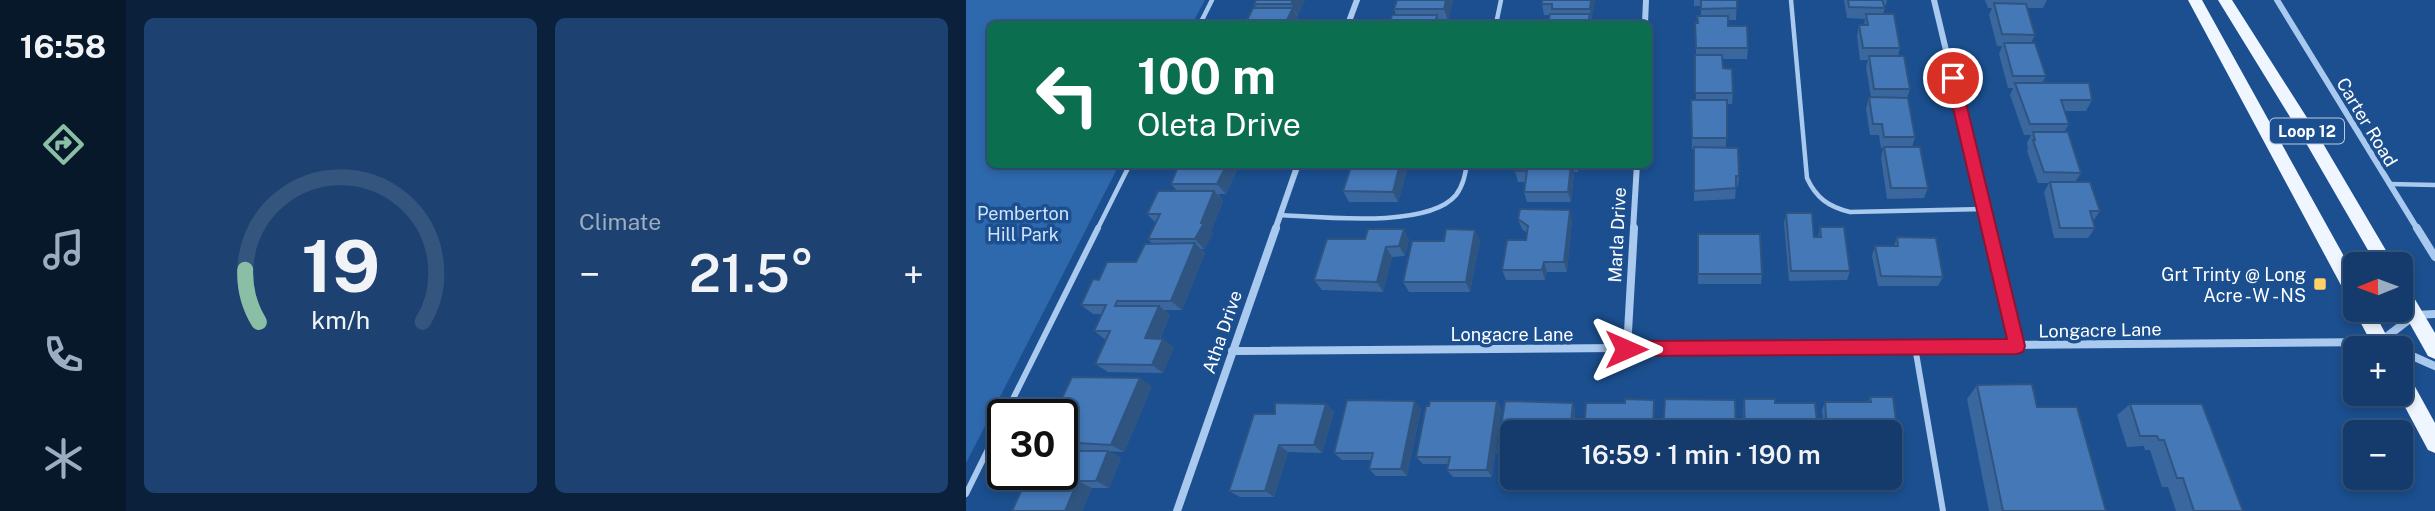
<!DOCTYPE html>
<html lang="en">
<head>
<meta charset="utf-8">
<style>
  :root { --surface:#143b6b; --page:#1d4271; --text:#f1f3f6; --muted:#9dadc1; --line:#33557e; --accent:#8abfa5 }
  body { margin:0; font-family:"Public Sans",sans-serif; background:var(--page); color:var(--text); height:100vh; display:flex; flex-direction:column; font-size:26px; white-space:nowrap }
  * { box-sizing:border-box; margin:0 }
  p { font-size:23px; color:var(--muted) }
  .icon { flex:none; width:38px; height:38px; fill:none; stroke:currentColor; stroke-width:2; stroke-linecap:round; stroke-linejoin:round }
  .map { position:relative; flex:1; overflow:hidden }
  .side { display:flex; flex-direction:column; gap:18px; padding:18px; background:#0b203b; width:840px }
  .side>* { flex:none }
  .top-card { position:absolute; left:21px; top:21px; width:665px; height:147px; border-radius:10px; box-shadow:0 4px 10px #0003,0 0 0 2px var(--line); background:#0b6e4f; color:#fff; overflow:hidden }
  .needle { width:46px; rotate:269deg }
  .buttons { position:absolute; left:1377px; top:252px; display:grid; gap:14px }
  .buttons a { display:grid; place-items:center; width:70px; height:70px; border-radius:10px; background:var(--surface); box-shadow:0 4px 10px #0003,0 0 0 2px var(--line); font-size:35px }
  .speed { position:absolute; left:21px; top:399px; display:flex; gap:14px; font-size:35px; font-weight:700; text-align:center }
  .speed>* { display:grid; place-content:center; width:91px; height:91px; border-radius:50%; background:var(--surface); box-shadow:0 4px 10px #0003,0 0 0 2px var(--line); line-height:1 }
  .speed .limit { border:4px solid #111; border-radius:10px; background:#fff; color:#111 }
  .pin { position:absolute; display:grid; place-items:center; width:60px; height:60px; color:#fff; margin:-30px; border:4px solid #fff; border-radius:50%; box-shadow:0 2px 7px #0007 }
  .me { position:absolute; width:77px; margin:-38px; rotate:90deg; stroke-linejoin:round; filter:drop-shadow(0 0 5px #0008) }
  .turn { display:flex; align-items:center; gap:24px; height:147px; padding:0 35px; font-size:32px }
  .turn .icon { width:91px; height:91px; stroke-width:2.5 }
  .turn b { display:block; font-size:49px; line-height:60px }
  .big { font-size:52px; font-weight:600; line-height:1.1 }
  .side .card { flex:1; display:flex; flex-direction:column; justify-content:center; gap:10px; min-width:0; padding:0 24px; border-radius:10px; background:var(--page) }
  .side .dial { align-items:center; gap:0 }
  .dial svg { height:182px; overflow:visible; fill:none; stroke:var(--line); stroke-width:7; stroke-linecap:round; text-anchor:middle }
  .dial text { fill:var(--text); stroke:none }
  .heat { display:flex; justify-content:space-between; align-items:center; font-size:38px; direction:ltr }
  .side .tiles { flex:1; display:grid; gap:18px; grid-template-columns:repeat(2,1fr) }
  .trip { position:absolute; left:534px; top:420px; width:402px; height:70px; border-radius:10px; background:var(--surface); box-shadow:0 4px 10px #0003,0 0 0 2px var(--line); font-weight:600; line-height:70px; text-align:center }
  main { display:flex; flex:1; min-height:0 }
  .tab-bar { display:flex; flex-direction:column; width:126px; justify-content:space-around; align-items:center; background:#08182b; color:var(--muted) }
  .tab-bar .icon { width:49px; height:49px }
  .tab-bar .current { color:var(--accent) }
  .tab-bar b { font-size:32px; color:var(--text) }
  .map>svg:first-child { display:block }
</style>
</head>
<body>
<main>
<nav class="tab-bar">
<b>16:58</b>
<svg class="icon current" aria-label="directions" viewBox="0 0 24 24"><path d="M12 3l9 9-9 9-9-9zM9 14v-3h6M13 9l2 2-2 2"/></svg>
<svg class="icon" aria-label="music" viewBox="0 0 24 24"><path d="M9 18V5l10-2v13"/><circle cx="6" cy="18" r="3"/><circle cx="16" cy="16" r="3"/></svg>
<svg class="icon" aria-label="phone" viewBox="0 0 24 24"><path d="M5 4h4l2 5-3 2q2 4 5 5l2-3 5 2v4C11 20 4 13 5 4z"/></svg>
<svg class="icon" aria-label="climate" viewBox="0 0 24 24"><path d="M12 3v18M4 7l16 10M4 17L20 7"/></svg>
</nav>
<section class="side">
<div class="tiles">
<div class="card dial"><svg viewBox="0 0 100 80">
<path d="M14 69A42 42 0 1 1 86 69"/>
<path d="M14 69A42 42 0 0 1 8 46" stroke="#8abfa5"/>
<text x="50" y="56" font-size="32" font-weight="700">19</text>
<text x="50" y="72" font-size="11">km/h</text>
</svg></div>
<div class="card"><p>Climate</p>
<div class="heat"><a>−</a><b class="big">21.5°</b><a>+</a></div>
</div>
</div>
</section>
<div class="map">
<svg width="1469" height="511" viewBox="0 0 1469 511">
  <rect width="100%" height="100%" fill="#1b4f8f"/>
  <path fill="#2e69ad" d="M0 0H239L226 24H24V164L153 165 0 463Z"/>
  <g fill="none" stroke-linecap="round" stroke-linejoin="round">
    <path stroke="#a9c9ee" stroke-width="4.5" d="M825 0 841 178C850 198 863 207 884 212L1018 209
      M234 24 246 0
      M530 24 535 0
      M1423 184 1469 185
      M314 215C355 217 462 229 490 195 497 186 499 175 501 164
      M131 230 164 164"/>
    <path stroke="#a9c9ee" stroke-width="6" d="M949 347 977 511
      M39 415 132 228
      M0 494 37 419"/>
    <path stroke="#a9c9ee" stroke-width="6" d="M968 0 1023 230
      M1311 0 1452 230
      M382 24 391 0
      M679 24 680 0
      M309 230 332 164
      M667 230 671 164"/>
    <path stroke="#a9c9ee" stroke-width="8" d="M1023 228 1051 347
      M1451 228 1469 257
      M1415 341 1449 315 1469 314
      M661 349 668 228
      M266 351 1414 342 1429 348
      M1435 351 1469 366
      M211 511 310 228"/>
    <path fill="#f0f6ff" fill-rule="evenodd" d="M1222 0H1236L1390 278V304L1384 302Z
      M1252 0H1266L1352 135 1428 264H1410L1340 143Z
      M1435 283 1441 286 1469 333V359L1462 356 1435 308Z
      M1390 307V310H1407L1427 348H1408L1388 310Z
      M1435 371 1442 374 1469 423V453L1462 450 1432 394H1435Z"/>
  </g>
  <path fill="#3a679d" d="M290 0H339L331 16 333 20 331 24H279L290 8 288 4Z
    M431 0H486L487 1 482 21H473L474 24H423L430 15 428 9Z
    M629 0 625 21V24L584 15H578L576 4Z
    M728 0H771L770 20H762V26L782 48 781 59H756L757 68 767 93 766 104H761L760 147 773 176 772 186 770 187 769 199 728 201V149H726L725 100H730V55L729 23H732L735 16V6H728Z
    M878 0H921L920 5H918L919 8 917 14 934 48 932 56 944 89 941 98 949 137 946 147 962 188 958 198 921 199 915 158 917 148H915L913 135H904L900 109 903 97H905L900 67 902 60H894L891 36 893 25H898L899 19 881 18Z
    M1019 0H1081L1077 8H1061L1069 35 1065 43 1080 76 1076 83 1126 100 1120 111H1099L1103 124 1098 132 1115 173 1109 182 1134 211 1127 221 1129 228 1122 238H1088L1078 192 1083 183H1072L1061 151 1062 148 1061 143 1065 135H1058L1044 95 1047 88H1042L1033 54 1036 46H1031L1023 15 1026 8H1022Z
    M274 164 260 194H252L257 201 245 231 247 234 238 249H235L239 253 216 310H198L204 315 194 339 208 347 197 373 142 372 129 364 140 340 128 331 136 314H127L115 305 133 280 170 262 187 244 182 239 190 223 181 214 211 191 205 184Z
    M386 164H443L432 202H383L377 191Z
    M550 164H612V172H608L605 202H561L558 192 559 182H552L549 171Z
    M820 213 848 237H852L854 227 884 271 881 280 823 281 818 223Z
    M552 219 606 220 601 272H581L579 280H540L536 270 560 240 561 233 556 229Z
    M732 234 796 274 795 284H732Z
    M931 237 977 277 972 286H912L906 256 909 246H928Z
    M361 239H443L439 256 426 257 417 292 356 290 348 280Z
    M514 240 504 292H443L437 282Z
    M1011 385 1071 407 1140 511H1023L1001 399Z
    M186 386 158 452 96 449V415Z
    M904 397H927L936 467 932 474H930L928 477H924V432H858L856 410 859 402H902Z
    M778 399 809 403 852 432H778L777 407Z
    M531 401 535 409 526 477H487L481 470 483 464H457L450 457Z
    M539 401 607 403 609 411 608 432H546V460H536L531 453Z
    M360 404 368 412 356 453 322 452 308 497H274L263 491 309 414Z
    M1164 404 1277 511H1210L1202 487H1196L1184 450H1179L1178 446 1161 447 1151 415Z
    M455 409 441 476H410L403 469 405 460H376L368 453Z
    M142 451 155 458 143 488H126L116 511H46Z"/>
  <path fill="#305480" d="M327 0H339L332 16 325 4Z
    M480 0H486L487 1 482 21 478 9Z
    M625 0H629L625 21 624 9Z
    M327 8 333 20 331 24H319Z
    M471 15 474 24H469Z
    M261 164H274L260 194 251 184Z
    M434 164H443L432 202 427 192Z
    M605 164H606L608 172 605 202 602 192Z
    M248 191 257 201 245 231 247 234 238 249 229 239Z
    M604 210 606 220 601 272 598 262Z
    M438 229 443 239 439 256 433 246Z
    M509 230 514 240 504 292 500 282Z
    M229 243 239 253 216 310 205 301Z
    M420 247 426 257 417 292 411 282Z
    M578 262 581 272 579 280 576 270Z
    M193 306 204 315 190 347 179 338Z
    M197 339 208 347 197 373 186 365Z
    M174 378 186 386 158 452 145 445Z
    M688 400 689 408 688 432H687Z
    M449 401 455 409 441 476 435 469Z
    M531 401 535 409 526 477 521 470Z
    M607 403 609 411 608 432H604Z
    M360 404 368 412 356 453 348 445Z
    M313 445 322 452 308 497 299 491Z
    M142 451 155 458 143 488 130 481Z
    M112 481 126 488 116 511H99Z"/>
  <path fill="#4478b7" stroke="#305480" stroke-width="2" d="M290 0H327L325 4H288Z
    M431 0H480L478 9H428Z
    M576 0H625L624 9H586V4H576Z
    M735 0H771V8L735 9Z
    M882 0H916L919 8 883 7Z
    M1028 3 1060 4 1069 35 1036 34Z
    M287 8H327L319 24H279Z
    M584 14H624L622 24H582Z
    M900 14H928L934 48H897L893 25H902Z
    M426 15H471L469 24H423Z
    M731 16H762V26H781L782 48H730L729 23H732Z
    M1038 43H1069L1080 76H1047Z
    M729 55H756L757 68 766 69 767 93H729Z
    M903 56H938L944 89H908Z
    M1049 83H1123L1126 100H1095L1103 124H1064Z
    M903 97 942 98 949 137H918L916 124H907Z
    M725 100H761V138H726Z
    M1067 132H1102L1115 173 1078 172 1067 140H1069Z
    M728 147 772 148 773 176H770V188L728 191Z
    M918 147H954L962 188H925Z
    M213 164H261L251 184H205Z
    M386 164H434L427 192 377 191Z
    M550 164H605L602 192H558L561 171H549Z
    M1084 182H1124L1134 211H1124L1129 228H1094Z
    M192 191H248L235 223H238L229 239H182L194 214H181Z
    M554 209 604 210 598 262H578L576 270H536L541 240H560L562 226 552 219Z
    M820 213H846L848 237H855L854 227H878L884 271H825Z
    M402 229H438L433 246 420 247 411 282 348 280 361 239H399Z
    M480 229 509 230 500 282H437L446 241H478Z
    M732 234H794L796 274H732Z
    M931 237 970 238 977 277 915 276 909 246H932Z
    M229 243 205 301H151L149 306H193L179 338 197 339 186 365 129 364 144 331H128L140 305H115L127 279 133 280 141 262H170L179 244Z
    M106 377 174 378 145 445 96 442V415H88Z
    M1066 384 1071 407H1111L1140 511H1037L1011 385Z
    M904 397H927L936 467H932V471L924 470V432H861L859 402H905Z
    M659 399 688 400 687 432H618L620 403H659Z
    M699 399 769 400 770 432H697Z
    M778 399H809V403H849L852 432H779Z
    M381 400 449 401 435 469H403L407 453H368Z
    M464 401H531L521 470H481L484 457H450L460 406H463Z
    M539 401 607 403 604 432H546V453H531Z
    M309 403 360 404 348 445H313L299 491H263L288 414H309Z
    M1164 404H1236L1277 511H1228L1217 478H1211L1198 440H1193L1191 436H1174Z
    M96 451H142L130 481H112L99 511H46L63 474H96Z"/>
  <path fill="#e11d48" stroke="#92132f" stroke-width="2" d="M987 73 994 78 1059 346 1057 352 1051 354 660 356 654 354 652 349 654 343 660 341 1041 339 980 78Z"/>
  <rect fill="#ffd166" stroke="#1b4f8f" stroke-width="2.5" x="1347" y="277" width="14" height="14" rx="3.5"/>
  <g text-anchor="middle" dominant-baseline="central" stroke-width="7" stroke-linejoin="round" paint-order="stroke">
    <rect fill="#1b4f8f" stroke="#bbcadd" stroke-width="2" x="1304" y="118.5" width="74" height="25" rx="5"/>
    <g font-size="16" font-weight="bold" fill="#fff">
      <text x="1341" y="131">Loop 12</text>
    </g>
    <g font-size="18" fill="#fff" stroke="#1b4f8f">
      <text transform="translate(1401 122) rotate(59)">Carter Road</text>
      <text transform="translate(651 235) rotate(-87)">Marla Drive</text>
      <text transform="translate(1134 330) rotate(-1)">Longacre Lane</text>
      <text transform="translate(256 332) rotate(-71)">Atha Drive</text>
      <text x="546" y="334">Longacre Lane</text>
    </g>
    <g font-size="18" fill="#cfe3fa" stroke="#1b4f8f">
      <text x="57" y="213">Pemberton<tspan x="57" dy="21">Hill Park</tspan></text>
    </g>
    <g font-size="18" fill="#fff" stroke="#1b4f8f" text-anchor="end">
      <text x="1340" y="274">Grt Trinty @ Long<tspan x="1340" dy="21">Acre - W - NS</tspan></text>
    </g>
  </g>
</svg>
<div class="buttons">
<a><svg class="needle" viewBox="-14 -14 28 28"><path d="M0-13l5 13h-10z" fill="#e53935"/><path d="M0 13l5-13h-10z" fill="#9dadc1"/></svg></a>
<a>+</a>
<a>−</a>
</div>
<div class="speed"><div class="limit">30</div></div>
<div class="pin" style="left:987px;top:78px;background:#d93025"><svg class="icon" aria-label="arrive" viewBox="0 0 24 24"><path d="M6 21V4h12l-3 4 3 4H6"/></svg></div>
<svg class="me" style="left:660px;top:349px" viewBox="-20 -20 40 40"><path d="M0-17L14 15 0 8-14 15z" fill="#e11d48" stroke="#fff" stroke-width="4"/></svg>
<div class="trip">16:59 · 1 min · 190 m</div>
<div class="top-card">
<div class="turn"><svg class="icon" aria-label="left" viewBox="0 0 24 24"><path d="M17 20v-9H6M10 6l-5 5 5 5"/></svg><div><b>100 m</b>Oleta Drive</div></div>
</div>
</div>
</main>
</body>
</html>
